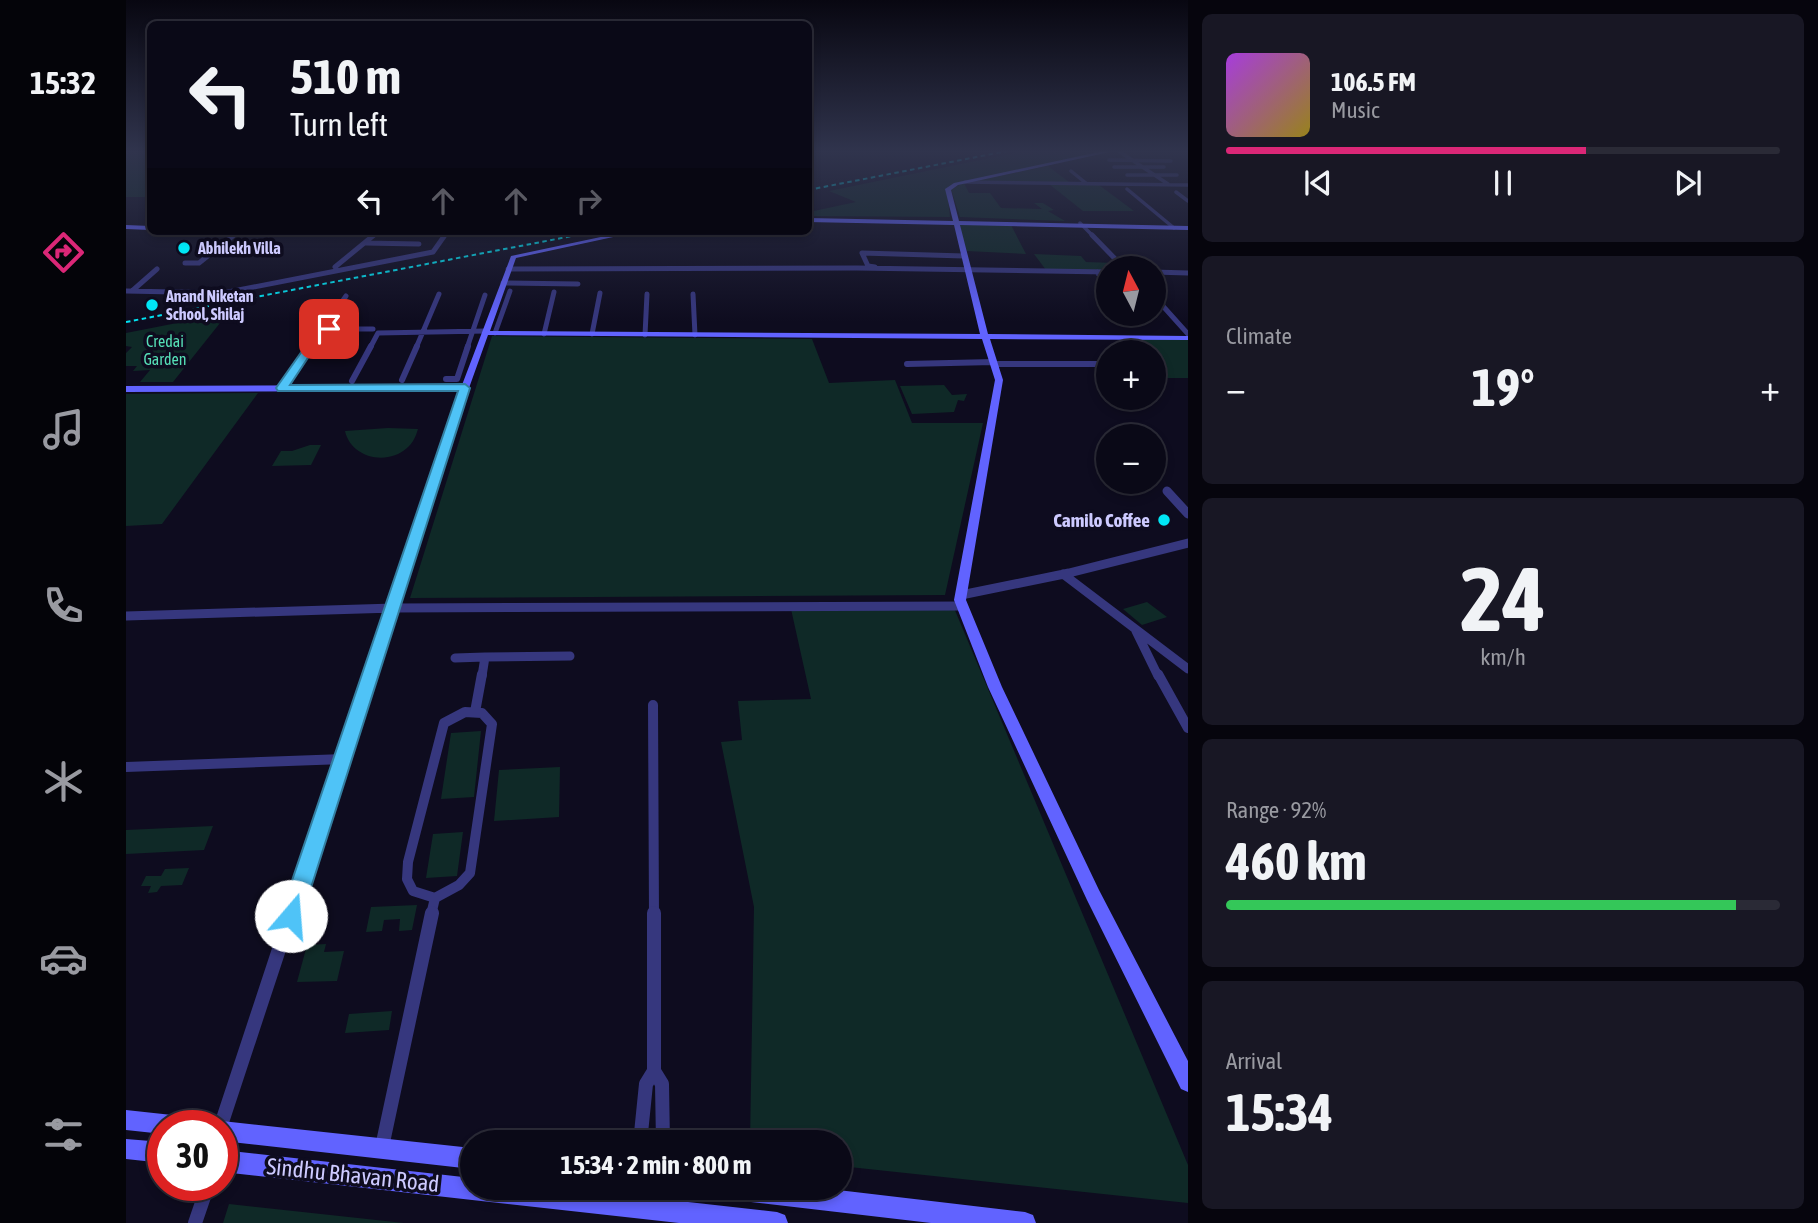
<!DOCTYPE html>
<html lang="en">
<head>
<meta charset="utf-8">
<style>
  :root { --surface:#0a0917; --page:#181724; --text:#f1f3f6; --muted:#999aa1; --line:#2a2a36; --accent:#db2777 }
  body { margin:0; font-family:"Asap Condensed",sans-serif; background:var(--page); color:var(--text); height:100vh; display:flex; flex-direction:column; font-size:26px; white-space:nowrap }
  * { box-sizing:border-box; margin:0 }
  p { font-size:23px; color:var(--muted) }
  .icon { flex:none; width:38px; height:38px; fill:none; stroke:currentColor; stroke-width:2; stroke-linecap:round; stroke-linejoin:round }
  .map { position:relative; flex:1; overflow:hidden }
  .details { display:flex; flex-direction:column; gap:14px; padding:14px; background:#06050d; width:630px }
  .details>* { flex:none }
  .banner { position:absolute; left:21px; top:21px; width:665px; height:214px; border-radius:10px; box-shadow:0 4px 10px #0003,0 0 0 2px var(--line); background:#0a0917; color:var(--text); overflow:hidden }
  .needle { width:46px; rotate:353deg }
  .fabs { position:absolute; left:970px; top:256px; display:grid; gap:14px }
  .fabs a { display:grid; place-items:center; width:70px; height:70px; border-radius:50%; background:var(--surface); box-shadow:0 4px 10px #0003,0 0 0 2px var(--line); font-size:35px }
  .speed { position:absolute; left:21px; top:1110px; display:flex; gap:14px; font-size:35px; font-weight:700; text-align:center }
  .speed>* { display:grid; place-content:center; width:91px; height:91px; border-radius:50%; background:var(--surface); box-shadow:0 4px 10px #0003,0 0 0 2px var(--line); line-height:1 }
  .speed .limit { border:10px solid #d22; background:#fff; color:#111 }
  .pin { position:absolute; display:grid; place-items:center; width:60px; height:60px; color:#fff; margin:-30px; border-radius:14px; box-shadow:0 4px 10px #0006 }
  .me { position:absolute; width:77px; margin:-38px; rotate:18deg; stroke-linejoin:round; filter:drop-shadow(0 0 5px #0008) }
  .turn { display:flex; align-items:center; gap:24px; height:147px; padding:0 28px; font-size:32px }
  .turn .icon { width:91px; height:91px; stroke-width:2.5 }
  .turn b { display:block; font-size:49px; line-height:60px }
  .lanes { display:flex; align-items:center; height:66px; padding:0 28px; background:#0003; justify-content:center; gap:35px; direction:ltr }
  .lanes .off { opacity:.35 }
  .big { font-size:52px; font-weight:700; line-height:1.1 }
  .details .card { flex:1; display:flex; flex-direction:column; justify-content:center; gap:10px; min-width:0; padding:0 24px; border-radius:10px; background:var(--page) }
  .details .dial { align-items:center; gap:0 }
  .dial b { font-size:91px; line-height:1 }
  .song { display:flex; align-items:center; gap:21px }
  .cover { width:84px; height:84px; border-radius:10px; background:linear-gradient(135deg,hsl(280 70% 55%),hsl(50 70% 35%)) }
  .played { height:7px; border-radius:4px; background:linear-gradient(90deg,var(--accent) 65%,var(--line) 65%) }
  .keys { display:flex; justify-content:space-around; direction:ltr }
  .heat { display:flex; justify-content:space-between; align-items:center; font-size:38px; direction:ltr }
  .charge { height:10px; border-radius:5px; background:linear-gradient(90deg,#34c759 92%,var(--line) 0) }
  .trip { position:absolute; left:334px; top:1130px; width:392px; height:70px; border-radius:35px; background:var(--surface); box-shadow:0 4px 10px #0003,0 0 0 2px var(--line); font-weight:700; line-height:70px; text-align:center }
  main { display:flex; flex:1; min-height:0 }
  .dock { display:flex; flex-direction:column; width:126px; justify-content:space-around; align-items:center; background:#040409; color:var(--muted) }
  .dock .icon { width:49px; height:49px }
  .dock .active { color:var(--accent) }
  .dock b { font-size:32px; color:var(--text) }
  .map>svg:first-child { display:block }
</style>
</head>
<body>
<main>
<nav class="dock">
<b>15:32</b>
<svg class="icon active" aria-label="directions" viewBox="0 0 24 24"><path d="M12 3l9 9-9 9-9-9zM9 14v-3h6M13 9l2 2-2 2"/></svg>
<svg class="icon" aria-label="music" viewBox="0 0 24 24"><path d="M9 18V5l10-2v13"/><circle cx="6" cy="18" r="3"/><circle cx="16" cy="16" r="3"/></svg>
<svg class="icon" aria-label="phone" viewBox="0 0 24 24"><path d="M5 4h4l2 5-3 2q2 4 5 5l2-3 5 2v4C11 20 4 13 5 4z"/></svg>
<svg class="icon" aria-label="climate" viewBox="0 0 24 24"><path d="M12 3v18M4 7l16 10M4 17L20 7"/></svg>
<svg class="icon" aria-label="car" viewBox="0 0 24 24"><path d="M5 17H2v-5l4-1 3-4h7l3 4 3 1v5h-3M9 17h6M6 11h13"/><circle cx="7" cy="17" r="2"/><circle cx="17" cy="17" r="2"/></svg>
<svg class="icon" aria-label="filters" viewBox="0 0 24 24"><path d="M4 7h16M4 17h16"/><circle cx="9" cy="7" r="2"/><circle cx="15" cy="17" r="2"/></svg>
</nav>
<div class="map">
<svg width="1062" height="1223" viewBox="0 0 1062 1223">
  <rect width="100%" height="100%" fill="#0e0c1f"/>
  <path fill="#0f2927" d="M5 150H24V197H0V152Z
    M903 150H989L823 186 821 189 824 217 683 216V212L730 202 703 191Z
    M922 166 943 182 849 181Z
    M838 183 843 193H864L875 208 916 209 908 203H917L928 210 922 211 939 221 834 217 825 189Z
    M923 184 973 185 1008 211H957Z
    M832 223 885 225 900 254 841 251Z
    M908 254 955 256 960 262 989 263 994 268H982V271L920 270Z
    M102 313 47 382H14L24 370 7 371 11 366H0V353L6 347 0 346V333Z
    M366 336 686 339 703 383 769 380 786 423H857L819 595 284 598Z
    M998 339H1062V378H1033L1027 372V352H1010Z
    M818 385 826 395 841 394 838 401 832 400 828 412 786 414 774 386Z
    M132 393 36 524 0 526V394Z
    M262 428 292 429C290 436 287 443 281 448 261 466 225 458 219 431Z
    M184 445H195L185 465 146 466 155 451H166Z
    M1021 602 1041 617 1016 625 997 609Z
    M828 608 1062 1165V1203L714 1166V1143H624L628 907 595 742 616 740 612 701 685 699 665 609Z
    M355 731 348 797 315 799 325 733Z
    M434 767 433 817 368 821 373 770Z
    M87 826 78 850 0 854V830Z
    M337 832 331 876 300 878 307 834Z
    M63 868 56 885 35 886 31 892 22 893 25 886H15L20 876H35L39 869Z
    M291 905 286 930 273 931 274 919 258 920 256 931 240 932 245 907Z
    M200 944 198 952 218 951 211 981 171 982 181 945Z
    M266 1011 263 1030 219 1033 223 1014Z
    M103 1204 278 1223H97Z"/>
  <g fill="none" stroke-linecap="round" stroke-linejoin="round">
    <path stroke="#36377e" stroke-width="3.5" d="M991 150 1042 184
      M983 160 1045 161
      M988 167H1038
      M945 171 961 184
      M1001 175H1051
      M839 182 1062 185
      M1001 189 1048 228
      M1050 192 1062 201
      M954 223 968 237
      M105 237 113 231
      M246 237 251 233
      M318 237 320 234"/>
    <path stroke="#36377e" stroke-width="5" d="M966 235 998 268
      M240 243 293 244
      M59 263H73L108 235
      M209 267 248 235
      M749 267 742 266 736 253 838 256
      M382 269 731 268 982 272
      M971 272 982 287
      M1027 272 1062 273
      M377 283 452 284
      M0 291 97 293 307 252 319 235
      M6 291 31 269
      M567 294 569 335
      M1027 295 1062 334
      M196 329H247
      M369 333 384 291
      M418 334 428 292
      M466 334 474 293
      M519 335 521 294
      M184 348 220 296
      M244 348 252 333 360 331
      M290 348 313 294
      M341 348 359 295"/>
    <path stroke="#36377e" stroke-width="6" d="M781 364 867 362
      M868 364H982
      M320 379H331L342 346
      M276 380 291 346
      M226 381 245 346
      M156 388 185 346
      M305 491 339 388"/>
    <path stroke="#36377e" stroke-width="9" d="M1041 491 1062 514
      M937 574 1062 669
      M835 595 943 573 1062 543
      M0 616 268 608 836 606
      M1010 631 1032 676
      M329 658 359 657
      M244 676 305 489
      M356 676 359 657 444 656"/>
    <path stroke="#36377e" stroke-width="10" d="M1032 674 1062 728
      M527 705 528 915
      M339 712 356 713 366 724 344 873 333 885 309 898 287 891 281 879 282 862 318 723Z
      M349 712 356 674
      M0 767 218 759
      M165 915 244 674
      M305 915 309 898"/>
    <path stroke="#36377e" stroke-width="14" d="M528 1071 536 1084 537 1143
      M95 1125 165 913
      M514 1143 520 1084 528 1071V913
      M256 1147 306 913
      M69 1223 82 1185"/>
    <path fill="#6163ff" fill-rule="evenodd" d="M982 150H993L832 185 825 190 833 221 1062 226V230L834 225 862 334 1062 336V340L864 339 877 380 840 600 876 687 973 890 1062 1061V1092L1055 1089 961 900 862 687 828 600 869 380 856 339 362 335 343 388 339 391 0 392V386L336 385 385 256 503 231H515L390 258 364 331 854 334 828 225 682 222V218L827 221 819 189 828 183Z
      M0 225 24 226V230L0 229Z
      M97 231H215L229 233 226 235 100 233Z
      M0 1110 46 1115 53 1118 56 1125H37V1134L0 1130Z
      M96 1121 346 1148V1169L96 1141V1125H88Z
      M0 1139 37 1142V1163L0 1159Z
      M96 1150 346 1178V1188H437L651 1212 659 1215 662 1223H553L96 1172Z
      M588 1188H695L899 1212 907 1215 910 1223H805L599 1199 591 1196Z"/>
    <path stroke="#00e6f5" stroke-width="2" stroke-dasharray="4.5 3.5" stroke-linecap="butt" d="M682 190 886 150
      M0 322 472 231"/>
    <path stroke="#6163ff" stroke-width="5" d="M214 231 412 234 509 231"/>
  </g>
  <linearGradient id="sky" x2="0" y2="1"><stop stop-color="#080711"/><stop offset="0.47" stop-color="#30344d"/><stop offset="1" stop-color="#30344d" stop-opacity="0"/></linearGradient>
  <rect width="1062" height="322" fill="url(#sky)"/>
  <path fill="#4fc3f7" stroke="#337fa1" stroke-width="2" d="M203 326 208 329 199 332 164 385 339 384 344 388 176 916 173 923 165 926 157 923 154 916 332 391H152L150 388 193 327Z"/>
  <g fill="#00e6f5" stroke="#0e0c1f" stroke-width="2.5">
    <circle cx="58" cy="248" r="7"/>
    <circle cx="26" cy="305" r="7"/>
    <circle cx="1038" cy="520" r="7"/>
  </g>
  <g text-anchor="middle" dominant-baseline="central" stroke-width="7" stroke-linejoin="round" paint-order="stroke">
    <g font-size="16" font-weight="bold" fill="#cdcaff" stroke="#0e0c1f" text-anchor="start">
      <text x="72" y="248">Abhilekh Villa</text>
      <text x="40" y="296">Anand Niketan<tspan x="40" dy="18">School, Shilaj</tspan></text>
    </g>
    <g font-size="16" fill="#56dfb7" stroke="#0e0c1f">
      <text x="39" y="341">Credai<tspan x="39" dy="18">Garden</tspan></text>
    </g>
    <g font-size="19" font-weight="bold" fill="#cdcaff" stroke="#0e0c1f" text-anchor="end">
      <text x="1024" y="520">Camilo Coffee</text>
    </g>
    <g font-size="23" fill="#cdcaff" stroke="#0e0c1f">
      <text transform="translate(227 1175) rotate(6)">Sindhu Bhavan Road</text>
    </g>
  </g>
</svg>
<div class="fabs">
<a><svg class="needle" viewBox="-14 -14 28 28"><path d="M0-13l5 13h-10z" fill="#e53935"/><path d="M0 13l5-13h-10z" fill="#999aa1"/></svg></a>
<a>+</a>
<a>−</a>
</div>
<div class="speed"><div class="limit">30</div></div>
<div class="pin" style="left:203px;top:329px;background:#d93025"><svg class="icon" aria-label="arrive" viewBox="0 0 24 24"><path d="M6 21V4h12l-3 4 3 4H6"/></svg></div>
<svg class="me" style="left:165px;top:916px" viewBox="-20 -20 40 40"><circle r="19" fill="#fff"/><path d="M0-13L10 11 0 6-10 11z" fill="#4fc3f7"/></svg>
<div class="trip">15:34 · 2 min · 800 m</div>
<div class="banner">
<div class="turn"><svg class="icon" aria-label="left" viewBox="0 0 24 24"><path d="M17 20v-9H6M10 6l-5 5 5 5"/></svg><div><b>510 m</b>Turn left</div></div>
<div class="lanes"><svg class="icon" aria-label="left" viewBox="0 0 24 24"><path d="M17 20v-9H6M10 6l-5 5 5 5"/></svg><svg class="icon off" aria-label="ahead" viewBox="0 0 24 24"><path d="M12 20V5M6 11l6-6 6 6"/></svg><svg class="icon off" aria-label="ahead" viewBox="0 0 24 24"><path d="M12 20V5M6 11l6-6 6 6"/></svg><svg class="icon off" aria-label="right" viewBox="0 0 24 24"><path d="M7 20v-9h11M14 6l5 5-5 5"/></svg></div>
</div>
</div>
<section class="details">
<div class="card">
<div class="song"><i class="cover"></i><div><b>106.5 FM</b><p>Music</p></div></div>
<div class="played"></div>
<div class="keys"><svg class="icon" aria-label="previous" viewBox="0 0 24 24"><path d="M18 5L8 12l10 7zM5 5v14"/></svg><svg class="icon" aria-label="pause" viewBox="0 0 24 24"><path d="M8 5v14M16 5v14"/></svg><svg class="icon" aria-label="next" viewBox="0 0 24 24"><path d="M6 5l10 7-10 7zM19 5v14"/></svg></div>
</div>
<div class="card"><p>Climate</p>
<div class="heat"><a>−</a><b class="big">19°</b><a>+</a></div>
</div>
<div class="card dial"><b>24</b><p>km/h</p></div>
<div class="card"><p>Range · 92%</p><b class="big">460 km</b><div class="charge"></div></div>
<div class="card"><p>Arrival</p><b class="big">15:34</b></div>
</section>
</main>
</body>
</html>
